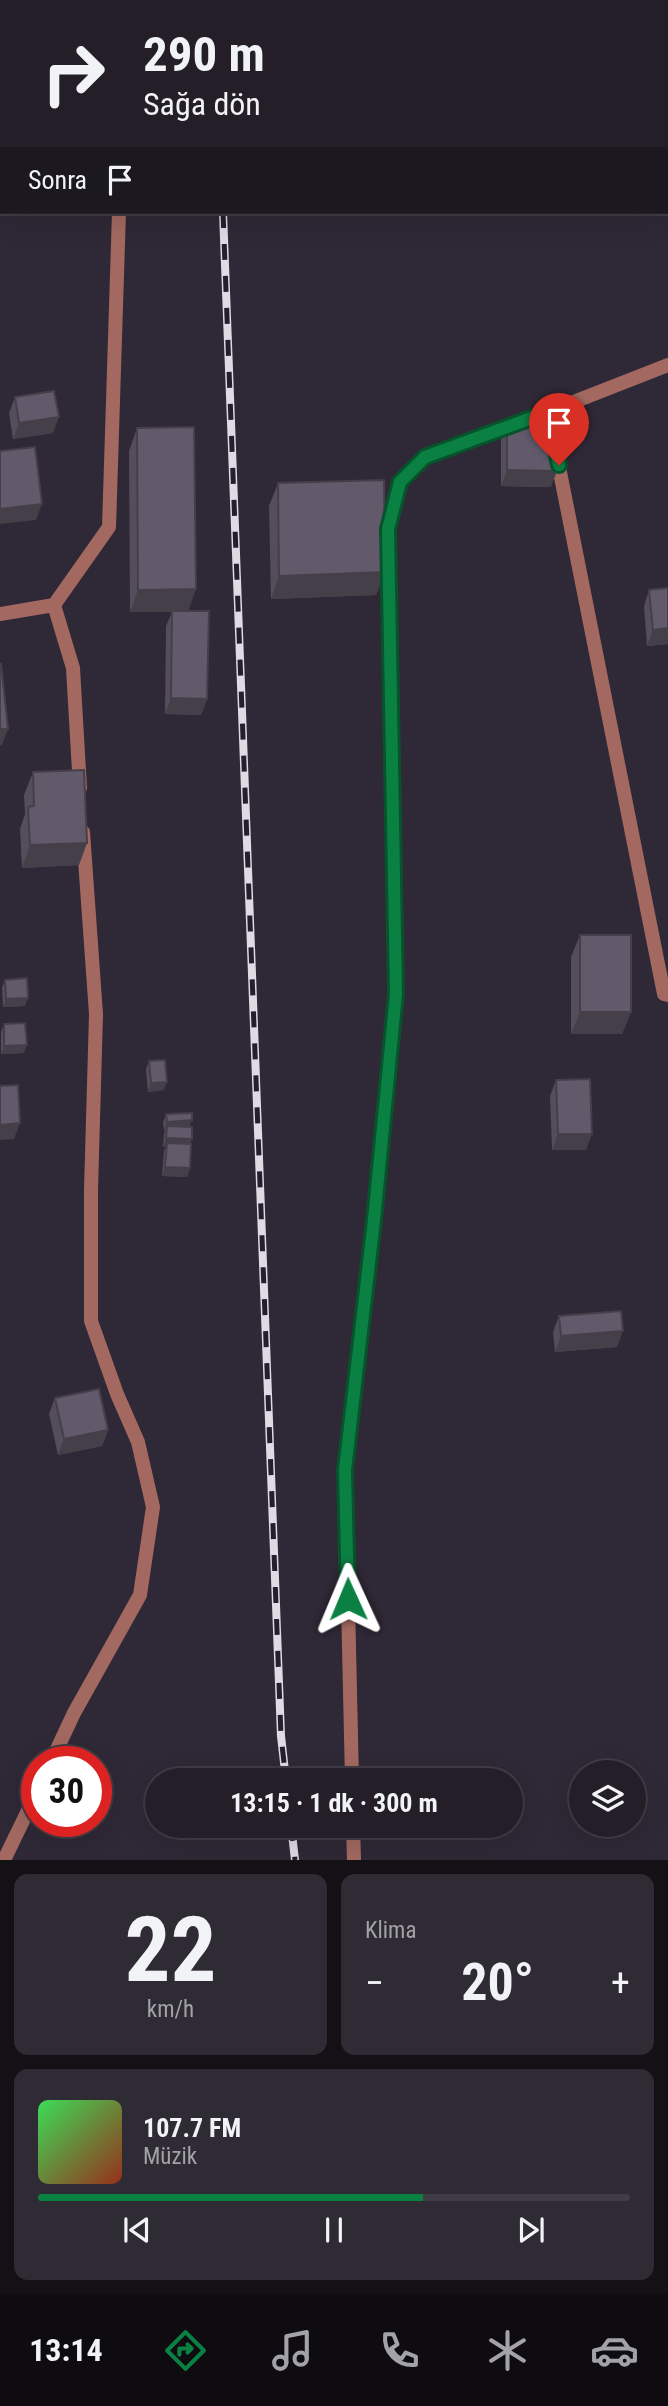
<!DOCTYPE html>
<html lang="tr">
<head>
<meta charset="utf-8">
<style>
  :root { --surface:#231e28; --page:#2f2b34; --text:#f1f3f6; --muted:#a3a2a8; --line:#403c45; --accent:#0b8043 }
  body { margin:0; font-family:"Roboto Condensed",sans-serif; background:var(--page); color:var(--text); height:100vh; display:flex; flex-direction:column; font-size:26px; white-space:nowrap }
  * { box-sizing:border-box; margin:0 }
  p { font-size:23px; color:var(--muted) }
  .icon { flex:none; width:38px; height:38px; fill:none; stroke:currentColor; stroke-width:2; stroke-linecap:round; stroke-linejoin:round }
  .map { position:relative; height:1860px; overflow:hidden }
  .sheet { display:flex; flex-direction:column; gap:14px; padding:14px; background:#131016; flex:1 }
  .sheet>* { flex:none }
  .banner { position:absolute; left:0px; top:0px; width:668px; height:214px; box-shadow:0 7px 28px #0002,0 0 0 2px var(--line); background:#231e28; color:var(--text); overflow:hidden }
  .buttons { position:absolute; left:569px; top:1760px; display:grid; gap:14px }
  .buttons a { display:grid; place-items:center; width:77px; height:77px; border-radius:50%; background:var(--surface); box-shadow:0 7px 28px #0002,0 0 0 2px var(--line); font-size:35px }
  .speed { position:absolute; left:21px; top:1746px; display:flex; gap:14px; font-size:35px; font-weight:700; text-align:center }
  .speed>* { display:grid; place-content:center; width:91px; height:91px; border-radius:50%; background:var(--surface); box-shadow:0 7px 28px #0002,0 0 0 2px var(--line); line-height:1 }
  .speed .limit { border:10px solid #d22; background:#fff; color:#111 }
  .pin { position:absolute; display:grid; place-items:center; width:60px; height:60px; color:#fff; margin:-72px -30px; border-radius:50% 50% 50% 0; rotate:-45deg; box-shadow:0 0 7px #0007 }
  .pin .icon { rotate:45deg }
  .me { position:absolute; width:77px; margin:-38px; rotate:359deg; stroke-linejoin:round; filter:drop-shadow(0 0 5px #0008) }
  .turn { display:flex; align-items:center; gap:24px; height:147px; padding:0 28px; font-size:32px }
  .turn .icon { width:91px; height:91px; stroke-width:2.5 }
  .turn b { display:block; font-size:49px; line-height:60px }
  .then { display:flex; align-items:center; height:66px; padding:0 28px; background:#0003; gap:14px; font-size:26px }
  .big { font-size:52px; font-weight:700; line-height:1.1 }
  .sheet .card { flex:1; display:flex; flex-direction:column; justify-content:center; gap:10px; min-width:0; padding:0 24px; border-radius:14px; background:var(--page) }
  .sheet .dial { align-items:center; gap:0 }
  .dial b { font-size:91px; line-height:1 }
  .song { display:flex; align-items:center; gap:21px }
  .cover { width:84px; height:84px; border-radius:10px; background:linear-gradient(135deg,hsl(130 70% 55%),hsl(10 70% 35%)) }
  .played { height:7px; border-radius:4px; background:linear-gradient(90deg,var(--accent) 65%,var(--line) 65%) }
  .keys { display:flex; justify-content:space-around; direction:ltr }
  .heat { display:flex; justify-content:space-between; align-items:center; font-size:38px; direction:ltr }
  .sheet .tiles { flex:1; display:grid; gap:14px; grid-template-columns:1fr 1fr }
  .card:last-child { grid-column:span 2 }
  .trip { position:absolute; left:145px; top:1768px; width:378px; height:70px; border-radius:35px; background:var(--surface); box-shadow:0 7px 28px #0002,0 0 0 2px var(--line); font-weight:700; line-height:70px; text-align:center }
  .dock { display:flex; height:112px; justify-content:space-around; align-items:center; background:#0e0c10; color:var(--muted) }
  .dock .icon { width:49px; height:49px }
  .dock .on { color:var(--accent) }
  .dock b { font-size:32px; color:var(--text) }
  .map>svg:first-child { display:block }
</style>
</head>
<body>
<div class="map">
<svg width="668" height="1860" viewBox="0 0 668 1860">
  <rect width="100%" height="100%" fill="#2f2836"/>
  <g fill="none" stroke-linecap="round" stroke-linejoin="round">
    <path stroke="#a36960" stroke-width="14" d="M548 412 664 994 668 995
      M54 605 73 668 80 788
      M51 1762 74 1713 140 1595 153 1507 138 1442 117 1394 91 1321V1190L96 1014 83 832
      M352 1780 345 1470 374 1220 396 994 388 529 400 482 425 457 548 412 668 365
      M353 1825 354 1860
      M4 1860 37 1792"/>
    <path stroke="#a36960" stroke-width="14" d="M126 2V0
      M0 614 54 605 109 527 119 212"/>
    <g stroke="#dfdbe5" stroke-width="8">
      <path id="rail" d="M215 0V2
        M223 212 281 1736 286 1780
        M291 1825 295 1860"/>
    </g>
    <use href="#rail" stroke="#251e2c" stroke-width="5" stroke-dasharray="16" stroke-linecap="butt"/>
  </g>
  <path fill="#544d5b" d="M15 397 53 433 13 439 9 413Z
    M507 422 549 442 551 487 501 486V438Z
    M137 428 188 611 207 699 201 715 165 714 166 626 172 612H130L129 451Z
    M278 483 385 572 376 595 271 599 269 506Z
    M649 590 668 644 647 646 644 606Z
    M33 772 79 865 22 868 20 829 25 814 24 795Z
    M580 935 631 1012 622 1034H571V957Z
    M5 980 25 1006 3 1007 2 988Z
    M4 1024 24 1053 1 1054V1032Z
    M149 1061 164 1090 148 1092 146 1069Z
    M556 1080 586 1150H552L550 1096Z
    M166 1114 189 1127 190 1168 187 1177 162 1176 164 1151 166 1147H163L164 1134 165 1130H164L163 1123Z
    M559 1316 617 1347 555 1352 553 1332Z
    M55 1398 108 1430 102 1446 58 1455 49 1414Z"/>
  <path fill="#453f4a" d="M59 417 53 433 13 439 19 423Z
    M507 470 557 471 551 487 501 486Z
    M42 504 36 520 0 524V509Z
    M385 572 376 595 271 599 279 576Z
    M196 589 188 612H130L138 590Z
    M668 628V644L647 646 653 630Z
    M171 698 207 699 201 715 165 714Z
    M0 729H8L2 745H0Z
    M87 843 79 865 22 868 30 845Z
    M28 998 25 1006 3 1007 6 999Z
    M580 1012H631L622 1034H571Z
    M27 1045 24 1053 1 1054 4 1046Z
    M167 1082 164 1090 148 1092 151 1083Z
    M192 1120 189 1128 167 1126 165 1130H164L167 1122Z
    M20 1123 14 1139 0 1140V1125Z
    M558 1134H592L586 1150H552Z
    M166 1138 192 1139 189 1147 167 1143 166 1147H163Z
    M165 1167 190 1168 187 1177 162 1176Z
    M623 1331 617 1347 555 1352 561 1336Z
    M108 1430 102 1446 58 1455 64 1439Z"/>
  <path fill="#625a6a" stroke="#453f4a" stroke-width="2" d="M54 391 59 417 19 423 15 397Z
    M507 422H549V442H557V471L507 470Z
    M194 427 196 589 138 590 137 428Z
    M35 447 42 504 0 509V451Z
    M384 480 385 572 279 576 278 483Z
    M668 588V628L653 630 649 590Z
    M172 611H209L207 699 171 698Z
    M0 664H1L8 729H0Z
    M84 770 87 843 30 845 28 807 34 806 33 772Z
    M580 935H631V1012H580Z
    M27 978 28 998 6 999 5 980Z
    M25 1023 27 1045 4 1046V1024Z
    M165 1060 167 1082 151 1083 149 1061Z
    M590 1079 592 1134H558L556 1080Z
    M18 1085 20 1123 0 1125V1086Z
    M192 1113V1120L167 1122 166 1114Z
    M167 1126 192 1127V1139L166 1138Z
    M167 1143 191 1144 190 1168 165 1167Z
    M621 1311 623 1331 561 1336 559 1316Z
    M99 1389 108 1430 64 1439 55 1398Z"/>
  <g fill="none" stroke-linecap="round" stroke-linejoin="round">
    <g stroke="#07532c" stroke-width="18">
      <path id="route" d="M348 1599 345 1470 374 1220 396 994 388 529 400 482 425 457 548 412 559 465"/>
    </g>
    <use href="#route" stroke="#0b8043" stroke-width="12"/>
  </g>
</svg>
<div class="buttons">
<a><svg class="icon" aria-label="layers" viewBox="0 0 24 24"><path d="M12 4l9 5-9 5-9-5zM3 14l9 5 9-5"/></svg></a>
</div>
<div class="speed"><div class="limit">30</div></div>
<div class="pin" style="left:559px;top:465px;background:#d93025"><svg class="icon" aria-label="arrive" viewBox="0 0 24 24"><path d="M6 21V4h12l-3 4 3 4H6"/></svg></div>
<svg class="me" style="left:348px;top:1599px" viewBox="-20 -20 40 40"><path d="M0-17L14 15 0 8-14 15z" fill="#0b8043" stroke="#fff" stroke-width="4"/></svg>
<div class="trip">13:15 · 1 dk · 300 m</div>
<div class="banner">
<div class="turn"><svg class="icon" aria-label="right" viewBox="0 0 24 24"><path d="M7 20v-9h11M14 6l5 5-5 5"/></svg><div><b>290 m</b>Sağa dön</div></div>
<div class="then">Sonra<svg class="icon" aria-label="arrive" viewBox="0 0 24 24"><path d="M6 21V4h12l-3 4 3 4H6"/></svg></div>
</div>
</div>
<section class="sheet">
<div class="tiles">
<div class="card dial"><b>22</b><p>km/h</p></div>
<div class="card"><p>Klima</p>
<div class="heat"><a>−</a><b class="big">20°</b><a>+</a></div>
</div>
<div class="card">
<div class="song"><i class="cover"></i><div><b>107.7 FM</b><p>Müzik</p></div></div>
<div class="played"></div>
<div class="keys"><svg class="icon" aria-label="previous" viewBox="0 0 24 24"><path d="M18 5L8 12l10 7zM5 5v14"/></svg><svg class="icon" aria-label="pause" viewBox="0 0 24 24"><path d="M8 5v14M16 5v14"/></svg><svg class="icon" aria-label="next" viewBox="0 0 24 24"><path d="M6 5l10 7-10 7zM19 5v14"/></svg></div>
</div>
</div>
</section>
<nav class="dock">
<b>13:14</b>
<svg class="icon on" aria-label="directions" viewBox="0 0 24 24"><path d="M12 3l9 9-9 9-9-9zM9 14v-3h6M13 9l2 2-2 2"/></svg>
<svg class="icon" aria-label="music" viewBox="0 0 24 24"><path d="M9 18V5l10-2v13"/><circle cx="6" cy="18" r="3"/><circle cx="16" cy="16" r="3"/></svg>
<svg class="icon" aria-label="phone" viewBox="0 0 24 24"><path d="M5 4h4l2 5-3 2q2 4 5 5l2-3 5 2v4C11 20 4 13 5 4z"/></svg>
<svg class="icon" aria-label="climate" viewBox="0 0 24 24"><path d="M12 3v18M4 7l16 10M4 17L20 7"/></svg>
<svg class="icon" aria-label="car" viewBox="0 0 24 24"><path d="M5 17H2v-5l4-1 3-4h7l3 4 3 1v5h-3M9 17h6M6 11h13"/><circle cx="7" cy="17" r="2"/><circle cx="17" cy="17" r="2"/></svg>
</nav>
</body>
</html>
